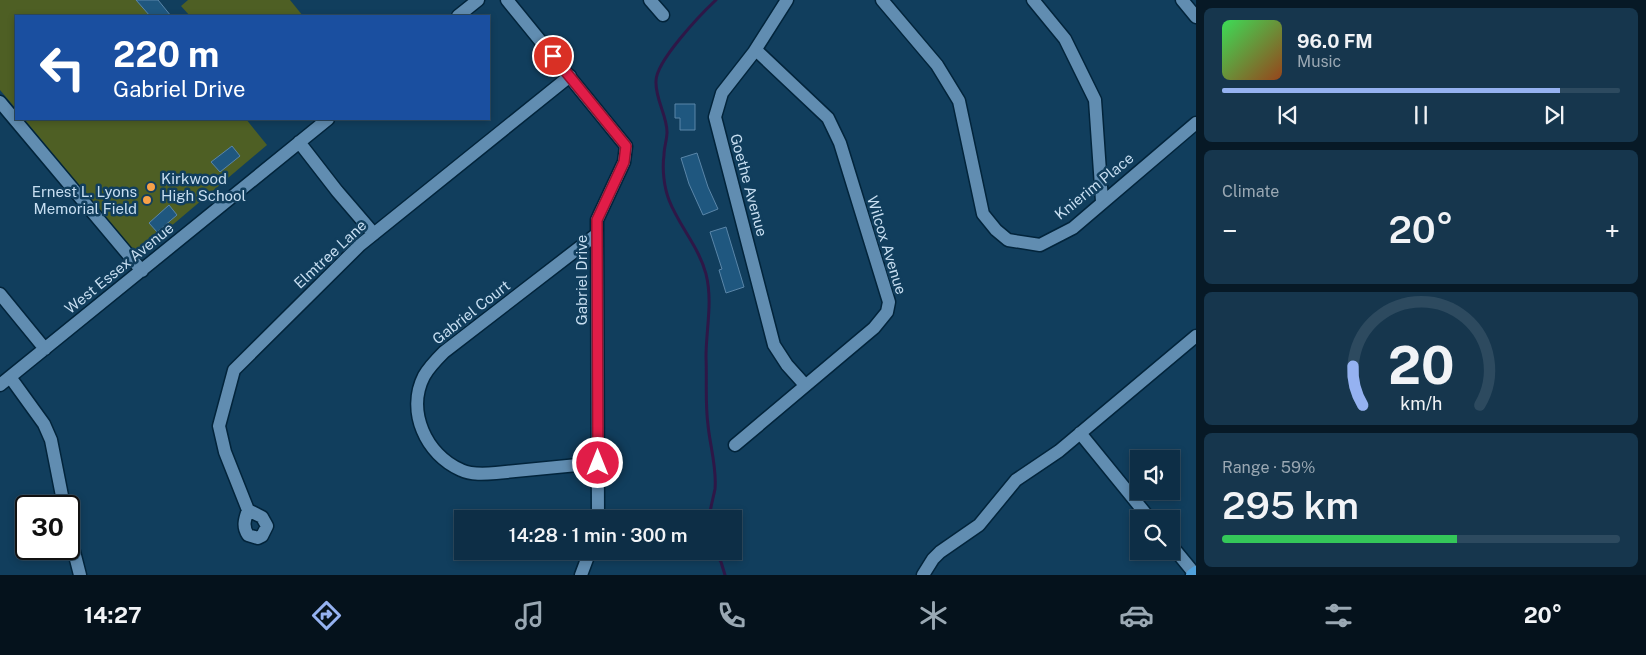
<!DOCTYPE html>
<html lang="en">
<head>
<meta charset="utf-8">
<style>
  :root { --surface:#0d2e46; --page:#16364d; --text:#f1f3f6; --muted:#9aa8b3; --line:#2d4a5f; --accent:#95b2f1 }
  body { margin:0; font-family:"Public Sans",sans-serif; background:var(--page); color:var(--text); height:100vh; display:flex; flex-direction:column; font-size:19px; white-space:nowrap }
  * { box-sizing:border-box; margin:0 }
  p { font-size:16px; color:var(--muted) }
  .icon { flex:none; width:28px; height:28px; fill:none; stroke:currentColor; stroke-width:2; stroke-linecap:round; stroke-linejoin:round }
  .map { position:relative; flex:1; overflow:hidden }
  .panel { display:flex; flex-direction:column; gap:8px; padding:8px; background:#071926; width:450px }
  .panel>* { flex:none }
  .top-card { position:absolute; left:15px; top:15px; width:475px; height:105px; border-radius:0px; box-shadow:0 2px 8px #0003,0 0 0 1px var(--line); background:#1a4fa0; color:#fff; overflow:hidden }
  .controls { position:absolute; left:1130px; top:450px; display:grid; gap:10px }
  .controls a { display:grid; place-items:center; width:50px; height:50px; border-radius:0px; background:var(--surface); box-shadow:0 2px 8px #0003,0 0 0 1px var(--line); font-size:25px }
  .speed { position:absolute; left:15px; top:495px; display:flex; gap:10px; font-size:25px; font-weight:700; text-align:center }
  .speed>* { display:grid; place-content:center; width:65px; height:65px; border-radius:50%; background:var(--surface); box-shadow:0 2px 8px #0003,0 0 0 1px var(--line); line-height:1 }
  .speed .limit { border:2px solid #111; border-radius:8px; background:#fff; color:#111 }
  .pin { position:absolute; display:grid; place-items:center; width:42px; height:42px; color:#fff; margin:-21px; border:2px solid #fff; border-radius:50%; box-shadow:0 1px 5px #0007 }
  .me { position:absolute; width:55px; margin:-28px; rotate:0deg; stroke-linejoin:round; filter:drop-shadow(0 0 4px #0008) }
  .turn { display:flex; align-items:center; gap:18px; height:105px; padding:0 15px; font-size:22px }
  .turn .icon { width:65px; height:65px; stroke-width:2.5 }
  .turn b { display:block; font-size:35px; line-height:42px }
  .big { font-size:38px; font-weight:600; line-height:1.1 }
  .panel .tile { flex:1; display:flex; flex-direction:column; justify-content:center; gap:8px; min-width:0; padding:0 18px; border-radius:8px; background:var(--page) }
  .panel .dial { align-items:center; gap:0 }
  .dial svg { height:130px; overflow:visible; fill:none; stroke:var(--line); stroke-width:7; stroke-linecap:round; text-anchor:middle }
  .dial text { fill:var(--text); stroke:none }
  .song { display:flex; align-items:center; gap:15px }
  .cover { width:60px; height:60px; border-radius:8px; background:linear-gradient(135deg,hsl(130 70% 55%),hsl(20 70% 35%)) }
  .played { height:5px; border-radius:2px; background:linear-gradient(90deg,var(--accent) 85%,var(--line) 85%) }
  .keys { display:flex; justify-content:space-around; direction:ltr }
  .heat { display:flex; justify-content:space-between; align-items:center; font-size:28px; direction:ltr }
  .charge { height:8px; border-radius:4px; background:linear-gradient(90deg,#34c759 59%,var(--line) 0) }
  .trip { position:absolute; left:454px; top:510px; width:288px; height:50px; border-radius:0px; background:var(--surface); box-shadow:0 2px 8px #0003,0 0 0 1px var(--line); font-weight:600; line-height:50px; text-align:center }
  .tab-bar { display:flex; height:80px; justify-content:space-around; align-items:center; background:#05121c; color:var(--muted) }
  .tab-bar .icon { width:35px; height:35px }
  .tab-bar .on { color:var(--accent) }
  .tab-bar b { font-size:22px; color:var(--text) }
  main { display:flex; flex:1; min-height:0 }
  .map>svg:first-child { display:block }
</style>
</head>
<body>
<main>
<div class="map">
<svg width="1196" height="575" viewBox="0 0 1196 575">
  <rect width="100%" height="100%" fill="#113e5d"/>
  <path fill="#4e5f24" d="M0 0H146L160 16H16V109L0 90Z
    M188 0H290L303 16H190L181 6Z
    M24 119H246L267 145 137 255Z"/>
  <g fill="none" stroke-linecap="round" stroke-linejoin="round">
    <path stroke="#2e1747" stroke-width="3" d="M709 519C710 509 713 499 715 489 717 468 710 446 708 425 705 403 707 379 706 357 706 329 713 302 706 274 699 247 679 226 669 200 664 187 662 169 664 155 664 147 667 140 667 132 667 115 655 99 656 81 656 61 701 14 716 0
      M715 551 721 562 725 575"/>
  </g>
  <path fill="#1f577f" stroke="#5a86a9" d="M136 0H158L171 16H150Z
    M675 104H695V130H680V118H675Z
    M232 146 240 156 220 172 211 162Z
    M697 153 708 187 718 209 703 215 689 184 681 158Z
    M169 205 177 215 157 232 149 223Z
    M726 227 744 287 726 293 719 270 722 269 710 232Z"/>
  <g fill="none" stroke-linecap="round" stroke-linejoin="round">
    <g stroke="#02243b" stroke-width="15">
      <path id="minor" d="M507 0 626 146 624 162 597 220 598 519
        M650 0 663 15
        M787 0 754 52 722 93 715 117 774 345 787 365 805 385
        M882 0 937 65 959 101 983 214 996 230 1008 240 1040 245 1073 228 1196 123
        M1033 0 1065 39 1095 100 1102 201
        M1182 0 1196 17
        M458 16 478 0
        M0 102 142 271
        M299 142 337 191 374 234
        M597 234 444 352C437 359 429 367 424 376 406 411 426 455 461 470 471 475 485 474 496 473L598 463
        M0 294 45 349
        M10 377 44 424 51 440 64 506
        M0 385 328 119
        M1080 433 1150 519
        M735 445 874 328 887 312 889 302 840 143 828 118 756 50
        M248 510 262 517 267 526 262 536 258 538 248 535C242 526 245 519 248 510L225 452 219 426 234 370 360 245 570 76
        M69 532 80 575
        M1171 545 1194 573
        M581 575 590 551
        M923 575 933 559 940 552 979 525 1016 480 1059 451 1196 336"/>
    </g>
    <g stroke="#02243b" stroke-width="15">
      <path id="major" d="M1192 575 1196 572"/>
    </g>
    <use href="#minor" stroke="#618db1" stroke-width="12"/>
    <use href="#major" stroke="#50a1dc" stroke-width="12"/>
  </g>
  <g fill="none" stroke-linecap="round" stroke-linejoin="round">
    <g stroke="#92132f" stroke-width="12">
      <path id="route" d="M553 56 626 146 624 162 597 220 598 463"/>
    </g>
    <use href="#route" stroke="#e11d48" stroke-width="9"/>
  </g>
  <g fill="#f7a149" stroke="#113e5d" stroke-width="2">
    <circle cx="151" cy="187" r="5"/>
    <circle cx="147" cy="200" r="5"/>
  </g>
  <g text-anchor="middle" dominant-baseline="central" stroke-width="5" stroke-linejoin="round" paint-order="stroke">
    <g font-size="15" fill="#c7def1" stroke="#113e5d" text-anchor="start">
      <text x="161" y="178">Kirkwood<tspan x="161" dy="17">High School</tspan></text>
      <text x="137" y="191" text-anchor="end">Ernest L. Lyons<tspan x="137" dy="17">Memorial Field</tspan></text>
    </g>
    <g font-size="15" fill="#c7def1" stroke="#113e5d">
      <text transform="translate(749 185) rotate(75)">Goethe Avenue</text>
      <text transform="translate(1094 186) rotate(-39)">Knierim Place</text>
      <text transform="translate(887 245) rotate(73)">Wilcox Avenue</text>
      <text transform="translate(330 254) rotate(-43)">Elmtree Lane</text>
      <text transform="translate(119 268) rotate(-39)">West Essex Avenue</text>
      <text transform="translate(581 280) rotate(-90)">Gabriel Drive</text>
      <text transform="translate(471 312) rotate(-38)">Gabriel Court</text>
    </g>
  </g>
</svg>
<div class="controls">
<a><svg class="icon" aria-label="sound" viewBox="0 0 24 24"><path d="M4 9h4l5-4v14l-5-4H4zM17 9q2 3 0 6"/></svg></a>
<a><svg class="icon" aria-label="search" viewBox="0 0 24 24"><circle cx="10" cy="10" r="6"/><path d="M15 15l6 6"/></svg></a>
</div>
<div class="speed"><div class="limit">30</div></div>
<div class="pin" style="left:553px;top:56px;background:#d93025"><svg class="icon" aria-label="arrive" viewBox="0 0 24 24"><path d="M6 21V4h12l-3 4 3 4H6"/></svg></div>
<svg class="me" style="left:598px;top:463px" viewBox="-20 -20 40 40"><circle r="17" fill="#e11d48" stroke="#fff" stroke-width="3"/><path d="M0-11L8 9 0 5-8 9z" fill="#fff"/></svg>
<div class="trip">14:28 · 1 min · 300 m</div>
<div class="top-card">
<div class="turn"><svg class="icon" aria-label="left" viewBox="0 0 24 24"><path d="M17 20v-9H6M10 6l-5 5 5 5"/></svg><div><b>220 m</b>Gabriel Drive</div></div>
</div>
</div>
<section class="panel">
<div class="tile">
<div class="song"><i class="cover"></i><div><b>96.0 FM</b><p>Music</p></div></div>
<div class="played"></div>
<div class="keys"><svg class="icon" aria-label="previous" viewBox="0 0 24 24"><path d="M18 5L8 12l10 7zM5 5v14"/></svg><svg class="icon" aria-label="pause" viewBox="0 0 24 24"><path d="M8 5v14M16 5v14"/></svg><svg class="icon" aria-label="next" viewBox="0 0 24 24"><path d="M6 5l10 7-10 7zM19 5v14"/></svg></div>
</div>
<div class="tile"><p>Climate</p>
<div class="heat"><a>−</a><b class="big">20°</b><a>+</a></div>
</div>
<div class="tile dial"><svg viewBox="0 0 100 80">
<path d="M14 69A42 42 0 1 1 86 69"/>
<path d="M14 69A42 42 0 0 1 8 45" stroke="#95b2f1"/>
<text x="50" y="56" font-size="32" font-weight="700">20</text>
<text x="50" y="72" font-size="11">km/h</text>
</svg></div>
<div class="tile"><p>Range · 59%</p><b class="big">295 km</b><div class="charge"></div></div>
</section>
</main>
<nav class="tab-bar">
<b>14:27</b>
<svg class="icon on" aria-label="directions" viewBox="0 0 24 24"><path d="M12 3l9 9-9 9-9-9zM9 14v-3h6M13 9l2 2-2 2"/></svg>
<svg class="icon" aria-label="music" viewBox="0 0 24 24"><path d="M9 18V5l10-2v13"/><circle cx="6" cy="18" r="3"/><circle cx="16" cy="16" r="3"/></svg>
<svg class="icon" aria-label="phone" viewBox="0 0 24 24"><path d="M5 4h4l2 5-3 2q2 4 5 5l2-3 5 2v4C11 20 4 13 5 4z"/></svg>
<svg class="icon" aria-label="climate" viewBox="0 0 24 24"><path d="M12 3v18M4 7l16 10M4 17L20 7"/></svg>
<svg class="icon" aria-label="car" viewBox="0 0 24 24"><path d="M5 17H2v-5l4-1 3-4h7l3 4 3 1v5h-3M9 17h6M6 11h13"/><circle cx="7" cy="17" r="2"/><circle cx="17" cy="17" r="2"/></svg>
<svg class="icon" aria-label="filters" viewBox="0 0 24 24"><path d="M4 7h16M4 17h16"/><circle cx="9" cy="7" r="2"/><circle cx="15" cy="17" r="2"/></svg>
<b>20°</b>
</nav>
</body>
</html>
